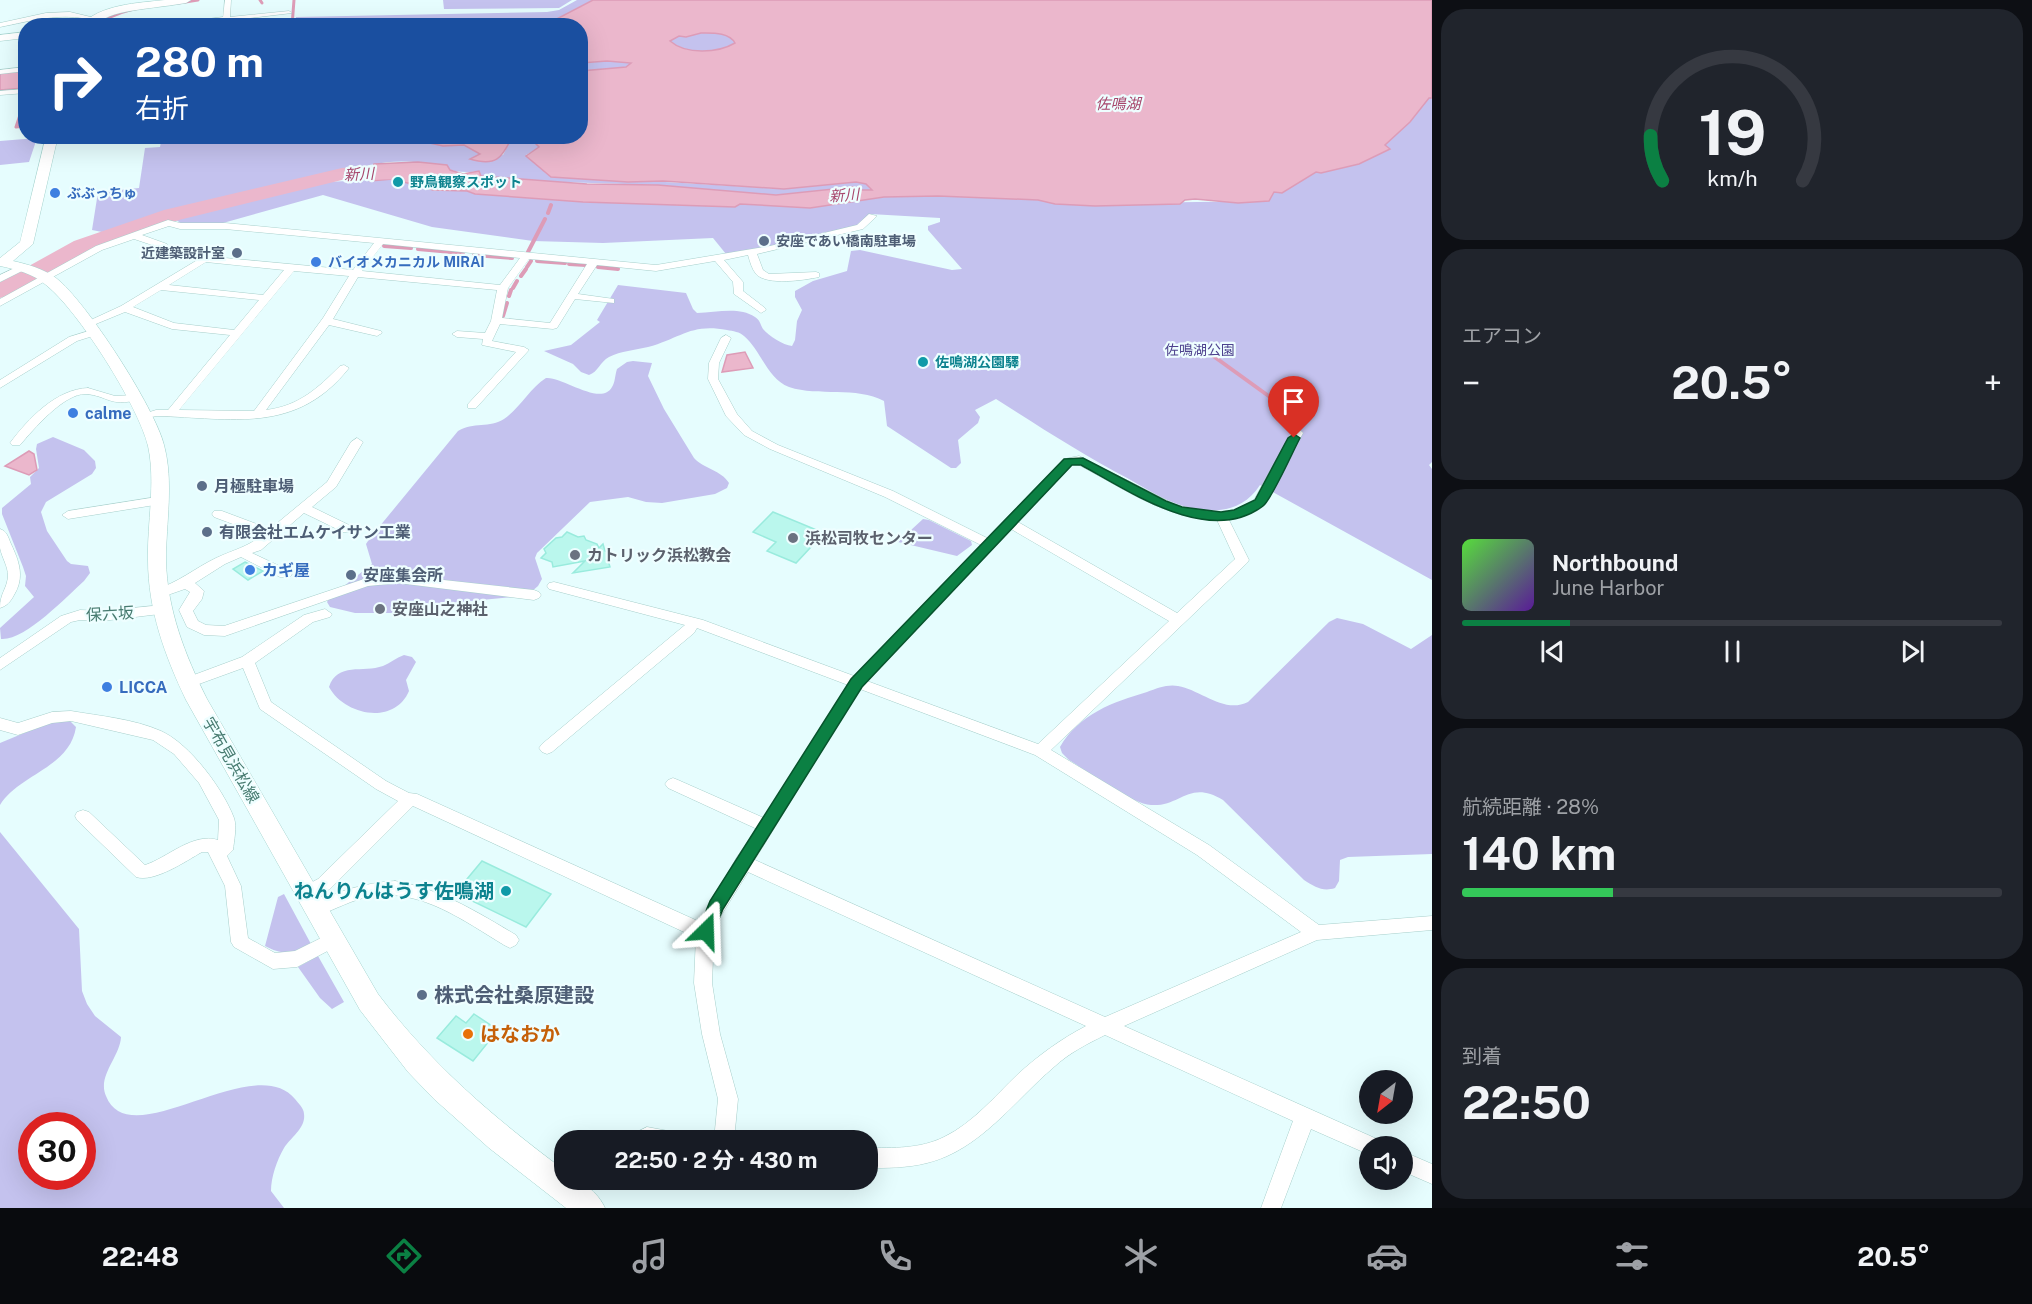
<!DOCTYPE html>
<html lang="ja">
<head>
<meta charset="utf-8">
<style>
  :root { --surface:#171b24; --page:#20242c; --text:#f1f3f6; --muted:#9ea1a6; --line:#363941; --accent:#0b8043 }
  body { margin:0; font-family:"Public Sans","Noto Sans JP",sans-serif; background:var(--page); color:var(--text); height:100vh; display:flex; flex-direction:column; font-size:22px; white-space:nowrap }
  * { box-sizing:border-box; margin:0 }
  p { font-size:20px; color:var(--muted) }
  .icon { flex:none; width:33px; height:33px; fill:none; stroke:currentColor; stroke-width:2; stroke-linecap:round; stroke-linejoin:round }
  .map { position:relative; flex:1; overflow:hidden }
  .drawer { display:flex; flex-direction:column; gap:9px; padding:9px; background:#0d0f14; width:600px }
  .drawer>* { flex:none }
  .hud { position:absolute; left:18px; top:18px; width:570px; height:126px; border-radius:24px; box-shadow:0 6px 24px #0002; background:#1a4fa0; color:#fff; overflow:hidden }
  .needle { width:39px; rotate:211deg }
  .controls { position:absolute; left:1359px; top:1070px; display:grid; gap:12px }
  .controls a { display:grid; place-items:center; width:54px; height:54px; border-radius:50%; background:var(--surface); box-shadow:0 6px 24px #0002; font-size:30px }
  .speed { position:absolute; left:18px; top:1112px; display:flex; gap:12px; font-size:30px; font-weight:700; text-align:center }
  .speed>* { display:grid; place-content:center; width:78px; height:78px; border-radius:50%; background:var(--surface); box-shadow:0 6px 24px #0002; line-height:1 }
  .speed .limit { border:9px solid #d22; background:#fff; color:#111 }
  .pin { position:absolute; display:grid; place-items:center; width:51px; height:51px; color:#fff; margin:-62px -26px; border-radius:50% 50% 50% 0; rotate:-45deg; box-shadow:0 0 6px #0007 }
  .pin .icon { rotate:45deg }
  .me { position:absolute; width:66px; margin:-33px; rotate:22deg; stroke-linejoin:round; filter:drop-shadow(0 0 4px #0008) }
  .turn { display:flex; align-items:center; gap:21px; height:126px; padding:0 18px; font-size:27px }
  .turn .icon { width:78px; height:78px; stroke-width:2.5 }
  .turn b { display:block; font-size:42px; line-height:51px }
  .big { font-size:45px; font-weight:700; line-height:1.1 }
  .drawer .widget { flex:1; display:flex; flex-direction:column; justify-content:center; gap:9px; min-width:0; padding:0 21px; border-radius:24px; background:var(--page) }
  .drawer .dial { align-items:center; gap:0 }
  .dial svg { height:156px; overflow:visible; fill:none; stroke:var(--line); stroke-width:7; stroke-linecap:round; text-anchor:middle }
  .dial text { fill:var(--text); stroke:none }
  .song { display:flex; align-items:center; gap:18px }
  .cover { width:72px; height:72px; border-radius:9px; background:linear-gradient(135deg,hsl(110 70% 55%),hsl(270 70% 35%)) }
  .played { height:6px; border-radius:3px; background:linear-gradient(90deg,var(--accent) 20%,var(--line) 20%) }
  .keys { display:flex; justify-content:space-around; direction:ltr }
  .heat { display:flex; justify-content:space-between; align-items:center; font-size:33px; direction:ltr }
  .charge { height:9px; border-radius:4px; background:linear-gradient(90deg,#34c759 28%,var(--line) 0) }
  .trip { position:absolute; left:554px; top:1130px; width:324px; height:60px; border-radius:24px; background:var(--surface); box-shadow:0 6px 24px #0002; font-weight:700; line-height:60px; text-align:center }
  .tabs { display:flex; height:96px; justify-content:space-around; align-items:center; background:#090b0e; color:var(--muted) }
  .tabs .icon { width:42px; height:42px }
  .tabs .active { color:var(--accent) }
  .tabs b { font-size:27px; color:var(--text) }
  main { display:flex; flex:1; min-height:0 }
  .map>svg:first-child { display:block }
</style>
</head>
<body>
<main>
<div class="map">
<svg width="1432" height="1208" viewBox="0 0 1432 1208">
  <rect width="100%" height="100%" fill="#e6fdfe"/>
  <path fill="#c4c2ee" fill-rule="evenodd" d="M443 0H572L559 8 444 9Z
    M577 0H593L545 25 295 26 296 17 547 12 559 10Z
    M701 33C713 33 729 32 735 43 718 53 686 55 670 41L679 35 686 37Z
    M607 61 632 63 626 67 581 71V63Z
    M1429 98H1432V462L1429 465 1432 469V580L1260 485C1242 513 1213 514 1183 506 1164 500 1146 489 1129 479 1083 455 1040 427 996 399L975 410 980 417 978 423 958 440 961 463 956 468H951L887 426 884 401C856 386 819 397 789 387 767 379 761 350 744 336 740 332 733 331 727 330 691 323 681 338 648 347 635 350 621 351 609 357 600 362 598 372 589 375L581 372 573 364 544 351 571 345 600 322 597 320 618 285 686 293 693 309 697 313C716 313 738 306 755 317 760 320 760 324 763 329 769 336 783 345 792 346L795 340 797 321 802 310 795 297V291L813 281 847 271 851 251 860 250 952 270 962 269 928 230V226L940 222V218L870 214 857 226 768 247 726 254 713 238 603 243 533 241 432 227 323 195 223 223 182 224 172 217 326 182 393 179 433 190 467 191 475 194 583 202 735 207 740 204 810 208 884 197 938 196 1038 200 1055 204 1269 201 1274 192 1282 193 1316 172 1321 173 1359 164 1389 149 1385 145 1410 122Z
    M162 137H416L417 140 464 145 480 154 471 159 503 155 512 137C520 137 525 141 533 141L540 147 526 155 648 181 784 189 856 182 866 184 872 191 861 190 853 187 776 195 658 185 526 181 481 176 479 171C455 175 442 166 420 163 395 159 365 164 342 174L166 212 102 232 92 230 98 192 139 188 145 148 160 147Z
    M37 138 29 162 0 165V141Z
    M633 361 652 363 648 376 664 409 694 458C704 469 721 470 729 483L727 488 715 494 662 503 646 502 628 497 590 502 537 553 535 558 542 579 538 586 531 592 513 597 419 606 391 613H355L330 607 327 602 330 597 372 564 366 544 370 538 458 431C473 422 490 428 504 419 520 408 530 388 546 378 562 376 601 407 612 387 615 383 615 375 617 369L627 362Z
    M53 437 84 450 95 461 96 468 92 474 46 502 41 512 47 531 67 561 71 564 88 566 90 573 84 581C66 597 25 641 1 639L0 628 34 597 25 586 26 576 23 567 2 514V508L31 484 30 477 39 468 36 449 37 444Z
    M923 519 929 520 971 541 972 545 957 556 898 542Z
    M1337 618 1363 624 1411 649 1432 635V854L1348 857 1340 860 1339 881 1335 888C1323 892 1315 887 1304 880L1223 800C1189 779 1181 807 1151 805 1132 804 1087 771 1069 760L1062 753 1060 747C1079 714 1113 702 1147 692 1157 688 1168 684 1178 686 1201 690 1224 714 1248 702L1329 622Z
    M404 655 412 657 416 662 406 680 409 691C394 726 344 715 329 687 337 662 363 673 383 666 390 663 396 658 404 655Z
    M61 720 70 721 76 727C70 768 19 774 0 805V743L41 726Z
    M0 832 79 929 82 991 87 1004 95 1016 121 1037C120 1057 97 1076 106 1096 130 1157 253 1049 295 1099 298 1103 304 1108 304 1114 306 1128 291 1137 284 1148 277 1160 271 1177 271 1191L284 1208H0ZM32 1125H82V1176H32Z
    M284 894 311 944C293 953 284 956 265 946L278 897Z
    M318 956 344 1002 332 1009 320 998 298 967Z"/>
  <path fill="#ebb7cc" stroke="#dd9cb7" stroke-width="1.5" fill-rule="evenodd" d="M593 0H1432V98H1429L1410 122 1385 145 1390 149 1359 164 1321 173 1316 172 1282 193 1274 192 1269 201 1238 203 1195 199 1185 200 1180 204 1095 206 1055 204 1038 200 938 196 884 197 810 208 740 204 735 207 583 202 475 194 467 191 433 190 393 179 370 181 374 164 418 162 447 165 450 170 463 174 479 171 481 176 587 184 658 185 776 195 853 187 861 190H872L866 184 856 182 784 189 663 181 628 182 551 177 526 156 539 147 533 141H524L515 137 580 136 581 71 626 67 631 63 607 61 581 63 580 26 545 25ZM701 33C713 33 729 32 735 43 718 53 686 55 670 41L679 36 686 37Z
    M25 70V88L0 90V73Z
    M416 137V136L512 137C502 158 496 167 470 159L480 154 464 145 443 146 416 140Z
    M745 352 753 368 722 372 727 355Z
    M29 451 34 454 37 470 29 475 5 466Z"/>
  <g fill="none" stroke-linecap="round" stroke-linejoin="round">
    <path stroke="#dd9cb7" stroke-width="3" d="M260 0 262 3
      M97 26C122 4 166 6 198 0
      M292 26 294 0
      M24 103 16 127 26 126"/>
    <path stroke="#dd9cb7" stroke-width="4" d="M548 213 551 205
      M384 246 411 248
      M418 249 463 253
      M528 252 545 219
      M474 255 512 258
      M537 261 565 263
      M569 264 586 265
      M527 267 531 261
      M598 267 618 269
      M521 276 526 269
      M513 288 517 281
      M509 296 511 290
      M503 316 507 303
      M1198 345 1270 397"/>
    <path fill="#ebb7cc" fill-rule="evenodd" d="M374 166 422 171 425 175 422 179 342 180 179 220 90 251 8 296 0 298V282L74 241 164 210 342 168Z"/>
  </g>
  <path fill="#baf7ed" stroke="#99ebdd" stroke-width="1.5" d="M773 512 824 533 796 563 767 551 776 542 753 532Z
    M567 532 578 537 584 536 586 540 597 544 599 548 603 544 605 551 618 555 607 557 610 567 573 573 585 561 553 567 552 562 541 558 546 553 544 549 556 538 562 537Z
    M245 562 263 571 248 580 233 569Z
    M482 861 551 894 526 927 462 896 469 888 462 885Z
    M474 1014 498 1030 473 1061 437 1038 456 1016 466 1023Z"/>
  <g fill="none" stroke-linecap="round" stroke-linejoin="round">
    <g stroke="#a7cfcb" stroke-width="1">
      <path id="street" d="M225 0H231L230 17 289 11 292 13 183 26H154L223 17Z
        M70 12 95 18 92 20C60 12 31 21 0 27V23L46 13Z
        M26 67V71L0 74V70Z
        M26 89V93L0 95V91Z
        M869 214 877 216 863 229 757 254 763 270 769 274 816 272 819 273V277C805 280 767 286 756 274 752 269 750 262 748 255L724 260 743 282V291L765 308 766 310 761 313 734 294 733 282 715 261 656 271 597 265 578 294 614 299V303L575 299 557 328 553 329 500 324 492 341 524 347 529 350 476 408H468V404L516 352 482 345 483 339 457 337 452 334 457 331 485 333 491 321 497 290 358 277 333 319 381 331 382 333 377 336 329 325 266 410C299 406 318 388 340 366L344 365 349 368C296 435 232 418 157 416L140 419V415L156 410H168L230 335 172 329 125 312 91 326H83L82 324 121 306 204 256 353 270 374 243 225 229H180L169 226 142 235 167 244V248H161L134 239 102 250 0 306V299L96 246 168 220 180 223H225L656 265 770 246 857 225ZM383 244 520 258 500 285 362 271ZM529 259 587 264 550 323 502 318 508 288ZM206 262 284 270 263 295 169 285ZM294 271 349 276 323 318 254 411 179 410ZM161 290 259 300 234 330 174 323 133 307Z
        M21 265 26 268 24 270 0 282V275Z
        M92 330 97 333 96 335 77 341 0 388V380L69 337Z
        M726 335 731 338 719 363 718 379 737 414 752 431 778 445 893 491 987 538 1064 459 1079 456 1174 504 1193 510 1215 512 1235 510 1254 500 1291 433 1297 430 1301 431 1303 433 1263 506 1242 516 1228 518 1249 560 1247 563 1051 750 1209 845 1319 925 1432 916V930L1317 940 1124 1026 1377 1139 1380 1146H1370V1155L1311 1129 1281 1208H1261L1293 1121 1105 1035C1087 1044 1069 1053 1054 1067 1014 1101 980 1150 927 1163 907 1168 887 1168 867 1168V1148C893 1148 920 1149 944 1137 973 1123 995 1096 1018 1074 1039 1055 1061 1039 1086 1026L748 872 717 922 714 934 712 983 720 1034 738 1099 734 1140H714L718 1099 702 1034 694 983 696 936 684 932 413 806 330 889 307 900 301 898 299 893 301 888 318 879 398 801 376 789 260 709 243 668 188 688 183 687 181 683 183 679 242 657 304 615 325 609 332 614 330 617 313 622 255 663 271 702 386 781 409 793 417 794 700 922 737 857 757 829 668 788 665 784 668 780 673 778 678 780 764 818 848 685 697 628 694 633 552 752 547 754 542 752 539 748 542 744 685 625 549 589 547 586 549 583 554 582 703 620 854 676 981 545 885 497 770 449 744 435 726 416 708 379 709 363 721 338ZM1077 464C1122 487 1165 519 1217 520L1235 559 1177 613 1018 522 1072 465ZM1011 529 1169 621 1038 744 867 681ZM860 689 1035 755 1197 855 1301 932 1105 1017 755 860Z
        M88 388 115 396 133 395 139 398 137 400C110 407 108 396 86 394 64 393 33 430 20 445H12L10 443C28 419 56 389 88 388Z
        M357 438 363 442 336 487 312 507 351 526 353 529 351 532H343L304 513 261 550 252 553 290 571 292 574 290 577H280L241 557 225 564 195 583 204 591 202 599 193 611 198 621 206 625 224 626 367 578 398 575 534 590 539 592 541 595 539 598 534 600 398 583 368 586 225 636 204 635 187 627 179 610 190 592 185 589 159 598 154 596 152 593 154 590C178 583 195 568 216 558 233 550 248 547 262 535L214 517 212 514 214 511H222L270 529 327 482 351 442Z
        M157 497 163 501 161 504 68 519 62 515 68 511Z
        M0 529C7 531 8 537 11 544 19 561 25 577 14 595 11 601 7 606 0 608 0 593 7 589 8 576 8 566 2 558 0 548 0 542 0 535 0 529Z
        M163 605 170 610 168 613 102 621 80 620 71 622 0 670V658L61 616 80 610 102 611Z
        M71 711C100 716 134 719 161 731 190 744 223 789 234 818 237 827 234 841 233 850L227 856 241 886 248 938 275 953 295 951 333 932 339 935 342 940 339 945 297 967 273 969 234 947 231 942 225 886 208 852H202C186 861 154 883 136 877L77 820 75 816 77 812 83 810 89 812 145 865C167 858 193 832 218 840L219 820 199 783 174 754 153 740 71 721 52 723 18 735 0 730V718L18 723 52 712Z
        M395 881C441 889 477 912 516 935L519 940 516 945 510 948 504 945C464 921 422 889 373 896 352 899 335 910 316 916L310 914 308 909 310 904C339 891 364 883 395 881Z
        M647 1127 679 1133 682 1140H632L635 1133Z
        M1402 1151 1432 1164V1184L1402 1171Z"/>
    </g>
    <g stroke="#a5d3ce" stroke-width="1">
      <path id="secondary" d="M165 0H191L186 3C164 7 142 8 120 13 105 16 95 26 80 26 100 4 138 3 165 0Z
        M26 32V38L0 41V35Z
        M46 136H58L33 244 13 261C27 264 44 269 56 278 86 301 155 408 164 445 174 482 166 523 166 560 167 609 185 655 207 699L378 994C432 1065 493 1117 564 1170V1179C581 1179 598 1192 605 1208H566L489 1148 434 1099 408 1072 360 1010 186 700C165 656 148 610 148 560 147 523 156 483 148 446 139 407 78 310 46 285 34 274 15 269 0 266V258L20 242Z"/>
    </g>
    <use href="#street" fill="#fff" fill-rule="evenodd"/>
    <use href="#secondary" fill="#fff" fill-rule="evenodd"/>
  </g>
  <path fill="#0b8043" stroke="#07532c" stroke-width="1.5" d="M1294 434 1300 438C1293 451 1272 499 1263 506 1209 547 1129 491 1081 465H1072L862 687 723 909 712 936 706 938 700 936 698 931 710 901 851 679 1064 459 1083 458 1166 501 1182 507 1221 512 1234 510 1255 500 1288 438Z"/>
  <g fill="#0f9aa8" stroke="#eefeff" stroke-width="2">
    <circle cx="398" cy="182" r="6"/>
    <circle cx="923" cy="362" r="6"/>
    <circle cx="506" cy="891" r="6"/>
  </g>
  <g fill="#3f7fe0" stroke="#eefeff" stroke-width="2">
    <circle cx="55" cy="193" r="6"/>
    <circle cx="316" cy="262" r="6"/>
    <circle cx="73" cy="413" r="6"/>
    <circle cx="250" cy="570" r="6"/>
    <circle cx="107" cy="687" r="6"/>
  </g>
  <g fill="#5c6f8a" stroke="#eefeff" stroke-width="2">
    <circle cx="764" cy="241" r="6"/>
    <circle cx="237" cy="253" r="6"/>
    <circle cx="202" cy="486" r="6"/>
    <circle cx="207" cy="532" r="6"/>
    <circle cx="351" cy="575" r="6"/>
    <circle cx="422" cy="995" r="6"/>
  </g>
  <g fill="#6b7280" stroke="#eefeff" stroke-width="2">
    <circle cx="793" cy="538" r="6"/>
    <circle cx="575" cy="555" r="6"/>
    <circle cx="380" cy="609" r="6"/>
  </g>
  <circle fill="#e8710a" stroke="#eefeff" stroke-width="2" cx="468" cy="1034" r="6"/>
  <g text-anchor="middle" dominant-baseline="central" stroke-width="4.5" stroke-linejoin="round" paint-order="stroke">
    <g font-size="14" font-weight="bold" fill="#0d838f" stroke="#eefeff" text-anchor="start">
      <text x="410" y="182">野鳥観察スポット</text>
      <text x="935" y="362">佐鳴湖公園驛</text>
    </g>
    <g font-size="14" font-weight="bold" fill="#366cbe" stroke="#eefeff" text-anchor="start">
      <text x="67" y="193">ぶぶっちゅ</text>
      <text x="328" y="262">バイオメカニカル MIRAI</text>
    </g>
    <g font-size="14" font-weight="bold" fill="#4e5e75" stroke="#eefeff" text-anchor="start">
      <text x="776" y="241">安座であい橋南駐車場</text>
      <text x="225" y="253" text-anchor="end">近建築設計室</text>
    </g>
    <g font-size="14" fill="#4e428e" stroke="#eefeff">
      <text x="1200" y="350">佐鳴湖公園</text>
    </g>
    <g font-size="15" font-style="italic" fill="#a7466c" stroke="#eefeff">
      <text x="1118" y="103">佐鳴湖</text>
      <text transform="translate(359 174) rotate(-3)">新川</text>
      <text transform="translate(844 195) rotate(-4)">新川</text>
    </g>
    <g font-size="16" font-weight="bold" fill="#366cbe" stroke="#eefeff" text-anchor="start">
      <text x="85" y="413">calme</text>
      <text x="262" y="570">カギ屋</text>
      <text x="119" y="687">LICCA</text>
    </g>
    <g font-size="16" font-weight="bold" fill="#4e5e75" stroke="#eefeff" text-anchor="start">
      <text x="214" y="486">月極駐車場</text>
      <text x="219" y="532">有限会社エムケイサン工業</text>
      <text x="363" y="575">安座集会所</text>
    </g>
    <g font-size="16" font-weight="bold" fill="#5b616d" stroke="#eefeff" text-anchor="start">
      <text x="805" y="538">浜松司牧センター</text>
      <text x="587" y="555">カトリック浜松教会</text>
      <text x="392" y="609">安座山之神社</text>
    </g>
    <g font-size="16" fill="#477b70" stroke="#eefeff">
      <text transform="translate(110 614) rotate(-3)">保六坂</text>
      <text transform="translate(231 760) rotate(60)">宇布見浜松線</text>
    </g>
    <g font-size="20" font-weight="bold" fill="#0d838f" stroke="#eefeff" text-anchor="end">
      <text x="494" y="891">ねんりんはうす佐鳴湖</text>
    </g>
    <g font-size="20" font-weight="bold" fill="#4e5e75" stroke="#eefeff" text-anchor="start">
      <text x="434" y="995">株式会社桑原建設</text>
    </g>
    <g font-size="20" font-weight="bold" fill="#c56008" stroke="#eefeff" text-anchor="start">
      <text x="480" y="1034">はなおか</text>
    </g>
  </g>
</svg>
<div class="controls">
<a><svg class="needle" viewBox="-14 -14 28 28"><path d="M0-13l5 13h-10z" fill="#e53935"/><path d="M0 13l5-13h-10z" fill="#9ea1a6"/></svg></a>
<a><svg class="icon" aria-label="sound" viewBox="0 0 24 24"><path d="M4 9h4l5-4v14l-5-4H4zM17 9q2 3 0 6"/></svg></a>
</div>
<div class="speed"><div class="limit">30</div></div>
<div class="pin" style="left:1294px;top:438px;background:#d93025"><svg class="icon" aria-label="arrive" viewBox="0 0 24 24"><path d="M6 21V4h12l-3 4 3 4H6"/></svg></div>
<svg class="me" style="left:706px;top:931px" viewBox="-20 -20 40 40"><path d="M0-17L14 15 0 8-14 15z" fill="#0b8043" stroke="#fff" stroke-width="4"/></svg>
<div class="trip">22:50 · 2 分 · 430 m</div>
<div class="hud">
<div class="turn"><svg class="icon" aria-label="right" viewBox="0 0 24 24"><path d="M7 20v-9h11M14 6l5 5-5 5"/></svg><div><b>280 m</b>右折</div></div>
</div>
</div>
<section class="drawer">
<div class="widget dial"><svg viewBox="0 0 100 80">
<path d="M14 69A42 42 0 1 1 86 69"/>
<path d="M14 69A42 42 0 0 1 8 46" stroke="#0b8043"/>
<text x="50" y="56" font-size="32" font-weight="700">19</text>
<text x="50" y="72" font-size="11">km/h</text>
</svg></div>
<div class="widget"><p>エアコン</p>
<div class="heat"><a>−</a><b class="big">20.5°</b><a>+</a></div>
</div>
<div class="widget">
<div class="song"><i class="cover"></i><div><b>Northbound</b><p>June Harbor</p></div></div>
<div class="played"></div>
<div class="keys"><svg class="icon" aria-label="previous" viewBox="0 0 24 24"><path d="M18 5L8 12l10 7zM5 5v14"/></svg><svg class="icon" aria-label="pause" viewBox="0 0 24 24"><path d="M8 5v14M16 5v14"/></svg><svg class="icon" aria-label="next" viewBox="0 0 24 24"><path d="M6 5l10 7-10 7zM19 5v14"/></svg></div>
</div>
<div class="widget"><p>航続距離 · 28%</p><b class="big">140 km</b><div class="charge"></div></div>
<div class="widget"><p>到着</p><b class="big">22:50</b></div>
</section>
</main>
<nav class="tabs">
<b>22:48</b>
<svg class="icon active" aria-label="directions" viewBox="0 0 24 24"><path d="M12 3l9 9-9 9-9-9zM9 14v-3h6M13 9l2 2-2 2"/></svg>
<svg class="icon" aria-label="music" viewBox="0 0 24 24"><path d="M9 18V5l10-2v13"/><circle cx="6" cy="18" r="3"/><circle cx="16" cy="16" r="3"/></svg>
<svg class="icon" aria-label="phone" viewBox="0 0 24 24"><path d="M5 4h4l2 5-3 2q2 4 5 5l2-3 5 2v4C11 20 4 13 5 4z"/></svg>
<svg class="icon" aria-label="climate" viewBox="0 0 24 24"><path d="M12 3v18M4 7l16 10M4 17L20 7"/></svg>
<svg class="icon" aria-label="car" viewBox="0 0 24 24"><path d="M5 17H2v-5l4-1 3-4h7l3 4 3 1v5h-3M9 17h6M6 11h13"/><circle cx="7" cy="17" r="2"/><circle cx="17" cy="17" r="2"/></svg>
<svg class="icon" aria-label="filters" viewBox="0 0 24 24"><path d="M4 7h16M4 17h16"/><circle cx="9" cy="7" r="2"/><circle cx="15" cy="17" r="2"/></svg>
<b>20.5°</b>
</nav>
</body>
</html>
